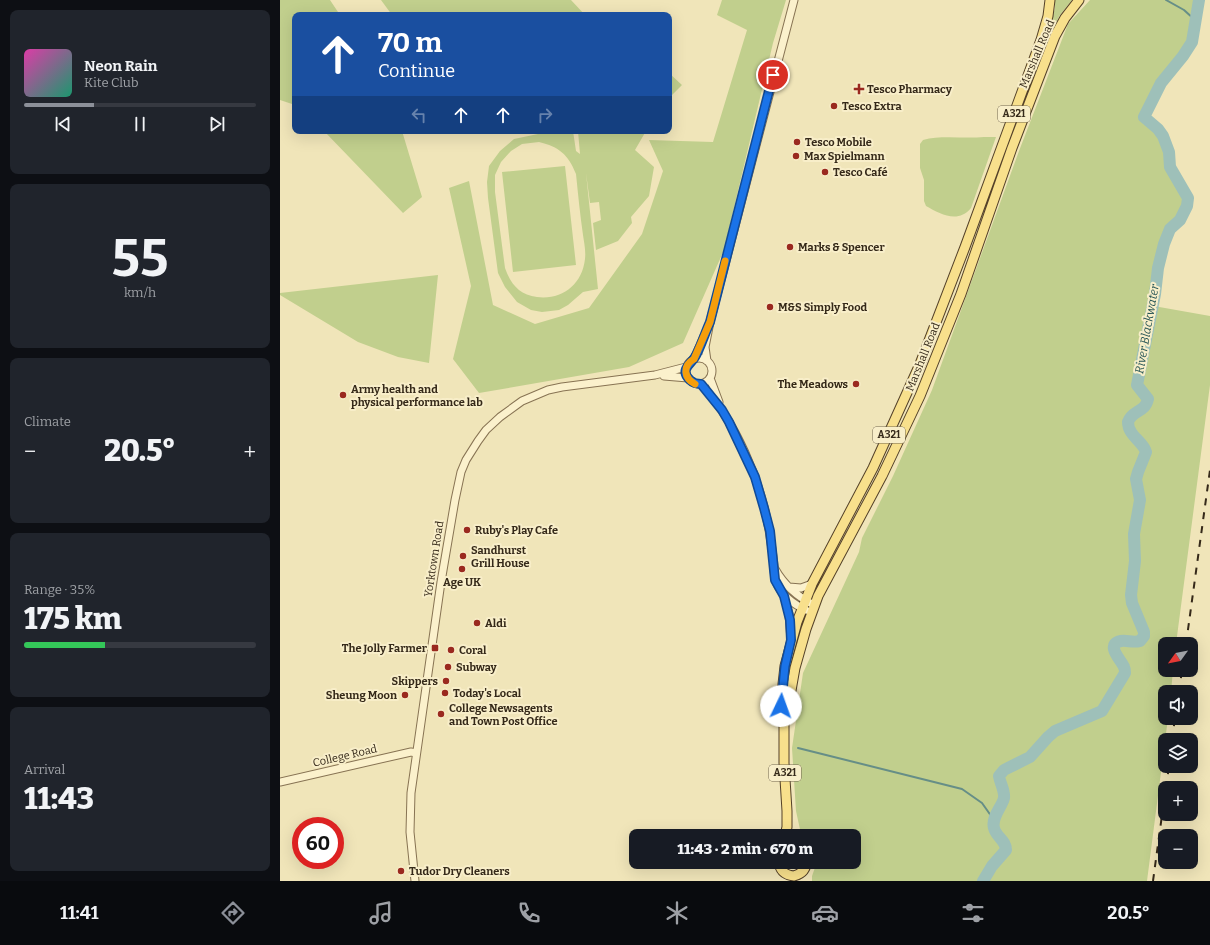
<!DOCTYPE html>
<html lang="en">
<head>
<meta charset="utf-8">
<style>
  :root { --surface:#171b24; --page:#20242c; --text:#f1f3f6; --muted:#9ea1a6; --line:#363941; --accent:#8c9099 }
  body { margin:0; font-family:Bitter,serif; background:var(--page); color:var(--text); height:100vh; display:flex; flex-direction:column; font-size:15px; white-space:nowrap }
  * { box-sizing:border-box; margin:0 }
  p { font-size:13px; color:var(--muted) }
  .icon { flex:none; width:22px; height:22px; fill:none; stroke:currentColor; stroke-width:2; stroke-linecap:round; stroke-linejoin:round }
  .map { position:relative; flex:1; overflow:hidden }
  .details { display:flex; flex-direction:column; gap:10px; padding:10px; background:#0d0f14; width:280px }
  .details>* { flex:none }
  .hud { position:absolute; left:12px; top:12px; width:380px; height:122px; border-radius:8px; box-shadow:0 4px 16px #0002; background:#1a4fa0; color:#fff; overflow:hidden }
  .needle { width:26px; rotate:237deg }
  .controls { position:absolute; left:878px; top:637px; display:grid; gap:8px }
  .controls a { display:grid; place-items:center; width:40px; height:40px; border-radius:8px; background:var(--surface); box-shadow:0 4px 16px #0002; font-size:20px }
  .speed { position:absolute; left:12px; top:817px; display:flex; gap:8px; font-size:20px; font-weight:700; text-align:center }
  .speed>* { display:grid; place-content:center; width:52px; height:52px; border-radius:50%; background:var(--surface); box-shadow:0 4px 16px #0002; line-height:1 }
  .speed .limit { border:6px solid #d22; background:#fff; color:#111 }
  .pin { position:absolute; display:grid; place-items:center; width:34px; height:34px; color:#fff; margin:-17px; border:2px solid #fff; border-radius:50%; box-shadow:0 1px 4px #0007 }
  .me { position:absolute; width:44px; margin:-22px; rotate:3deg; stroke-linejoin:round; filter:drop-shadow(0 0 3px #0008) }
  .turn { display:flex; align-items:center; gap:14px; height:84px; padding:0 20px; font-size:18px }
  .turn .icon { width:52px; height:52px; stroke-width:2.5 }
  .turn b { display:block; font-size:28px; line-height:34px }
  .lanes { display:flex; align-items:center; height:38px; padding:0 20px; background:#0003; justify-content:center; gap:20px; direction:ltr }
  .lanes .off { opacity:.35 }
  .big { font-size:30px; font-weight:800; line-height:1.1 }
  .details .tile { flex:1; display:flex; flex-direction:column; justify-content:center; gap:6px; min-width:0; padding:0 14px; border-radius:8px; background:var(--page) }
  .details .dial { align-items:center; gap:0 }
  .dial b { font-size:52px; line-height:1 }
  .song { display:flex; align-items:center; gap:12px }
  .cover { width:48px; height:48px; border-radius:6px; background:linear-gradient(135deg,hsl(320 70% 55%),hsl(160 70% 35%)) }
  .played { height:4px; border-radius:2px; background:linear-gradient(90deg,var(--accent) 30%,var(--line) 30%) }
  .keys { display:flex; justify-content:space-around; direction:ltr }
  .heat { display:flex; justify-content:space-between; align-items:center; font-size:22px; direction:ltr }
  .charge { height:6px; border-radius:3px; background:linear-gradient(90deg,#34c759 35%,var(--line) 0) }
  .trip { position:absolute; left:349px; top:829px; width:232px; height:40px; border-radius:8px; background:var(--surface); box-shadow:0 4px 16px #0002; font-weight:800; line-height:40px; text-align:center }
  .tabs { display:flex; height:64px; justify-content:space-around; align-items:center; background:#090b0e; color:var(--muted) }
  .tabs .icon { width:28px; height:28px }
  .tabs .current { color:var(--accent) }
  .tabs b { font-size:18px; color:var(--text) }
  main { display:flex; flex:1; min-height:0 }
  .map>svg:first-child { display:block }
</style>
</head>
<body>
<main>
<section class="details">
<div class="tile">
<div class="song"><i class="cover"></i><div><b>Neon Rain</b><p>Kite Club</p></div></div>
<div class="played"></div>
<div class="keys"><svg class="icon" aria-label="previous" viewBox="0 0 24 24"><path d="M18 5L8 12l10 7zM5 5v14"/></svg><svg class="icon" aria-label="pause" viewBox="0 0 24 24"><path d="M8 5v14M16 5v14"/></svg><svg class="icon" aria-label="next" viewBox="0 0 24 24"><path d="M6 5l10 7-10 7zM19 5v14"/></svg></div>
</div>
<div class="tile dial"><b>55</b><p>km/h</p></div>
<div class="tile"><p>Climate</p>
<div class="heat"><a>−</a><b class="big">20.5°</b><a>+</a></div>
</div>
<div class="tile"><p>Range · 35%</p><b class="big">175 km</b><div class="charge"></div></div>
<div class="tile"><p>Arrival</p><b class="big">11:43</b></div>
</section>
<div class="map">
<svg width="930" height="881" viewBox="0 0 930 881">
  <rect width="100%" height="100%" fill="#f0e5b9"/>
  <path fill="#c1cf8d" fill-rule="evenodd" d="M0 0H50L60 15H15V105L0 100Z
    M101 0H291L305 15H112Z
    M442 0H506L493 43 444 250 403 343 349 367 199 393 173 359 191 286 169 188 189 181 213 305 255 324 309 308 362 234 383 171 369 140 433 142 467 30 437 15Z
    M775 0H792L780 15 771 31 731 138 729 137 770 26 775 8Z
    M810 0H916L911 19 909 41 900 54 892 63 876 86 860 118 874 132 880 140 885 155 886 168 903 200V206L896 217 887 227 880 245 874 266 868 305 930 316V385L896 644H885V670H893L891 692H885V718H888L867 881H532V876L537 862H574V836H522L521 834 516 811 512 748 523 673 579 552 582 538 613 476 652 390 739 151 788 24Z
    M389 73 402 85 389 98Z
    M44 131H122L142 197 123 213Z
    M293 131 296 151 300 154 298 131H366L355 150 374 167 369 196 351 217 352 223 338 241 316 250 313 223 321 220 319 202 310 203 306 173 318 289 303 292 288 305 279 310 262 312 251 310 237 302 225 287 218 273 208 198 207 182 209 166 220 151 234 139 258 134 257 133ZM259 142C279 147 288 154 296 174 298 194 300 214 303 235 304 242 306 251 305 259 302 285 282 300 257 297 239 295 230 283 225 268L215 192V175L221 162 231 151 242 144Z
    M704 137H716L691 208C678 224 660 214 646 206L644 201V180L640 168V144L643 140C661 135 684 139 704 137Z
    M285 166 296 265 233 272 222 172Z
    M158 275 149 363 118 357 78 342 0 295V293Z"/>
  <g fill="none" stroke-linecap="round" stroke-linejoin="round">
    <path stroke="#668e87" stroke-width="2" d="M886 0 904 10 915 20
      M518 748 682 789 702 803 714 820"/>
    <path stroke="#9ec0b9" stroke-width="12" d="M703 881 712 866 726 850C726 840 716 837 714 828 711 817 722 807 724 798 725 791 720 783 719 776L724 770 750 757 768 737 775 731 822 711 845 673C845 671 845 669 844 667 842 661 824 644 841 641 847 640 853 643 860 641L864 636V632L852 603 851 595 855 561 854 534 860 500 856 479 858 472 866 452C863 441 848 436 848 422 852 410 865 413 868 399L857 385 875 294 878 268 884 244 890 229 900 220 907 206 908 198 890 167 889 152 883 136 878 129 864 117 881 83 903 56 912 42 919 0"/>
    <g stroke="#877353" stroke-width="9">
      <path id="minor" d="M406 371a13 13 0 1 1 26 0a13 13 0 1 1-26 0Z
        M414 359 424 336
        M427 361 425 347 430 322 514 0
        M384 376 408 378
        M430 378 439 402
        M421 384C456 422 480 479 489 530 491 542 493 554 494 566 494 573 494 578 497 584 503 597 513 604 526 610
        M495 569C504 585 518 597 534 605
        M509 587 521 588 532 584
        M504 596 509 614 511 640
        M0 782 131 752 136 753
        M135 881 130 832 131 793 161 582 175 500 181 472 186 460 198 441 206 430 220 417 242 401 268 390 282 387 375 375 406 367"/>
    </g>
    <g stroke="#544128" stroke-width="11">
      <path id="major" d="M504 719 507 713 515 668 526 629 538 596 602 476 640 396 681 294 732 148 775 36 785 18 799 0
        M505 836 507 827V811L504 763V720L501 707 502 693 505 666 517 622 532 584 593 468 640 364 685 247 761 40 768 16 770 0
        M499 862C500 871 505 875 514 876 521 874 526 870 526 862"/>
    </g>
    <use href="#minor" stroke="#fbf1cc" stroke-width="7"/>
    <use href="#major" stroke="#f8e08c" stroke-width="9"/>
    <path stroke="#352919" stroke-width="2" stroke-dasharray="7 7" stroke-linecap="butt" d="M906 644 930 470
      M899 692 902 670
      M892 740 895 718
      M886 788 889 766
      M873 881 885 793"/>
  </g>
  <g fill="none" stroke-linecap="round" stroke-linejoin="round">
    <g stroke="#114b97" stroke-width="10">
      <path id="route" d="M493 75 430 322C426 331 423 340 419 349 418 351 417 354 415 357 411 364 399 370 410 380 413 383 417 384 421 384L442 410 449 422 475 477 484 508 490 531 495 580 504 596 510 620 511 640 505 666 501 706"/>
    </g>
    <use href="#route" stroke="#1a73e8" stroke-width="7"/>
    <path stroke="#f59e0b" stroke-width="7" d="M415 384C404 378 402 366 414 359L430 322 445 261"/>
  </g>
  <g fill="#9a291f" stroke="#f8eec9" stroke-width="1.5">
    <path d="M577 83h4v4h4v4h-4v4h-4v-4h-4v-4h4z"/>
    <circle cx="554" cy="106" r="4"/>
    <circle cx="517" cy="142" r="4"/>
    <circle cx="516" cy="156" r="4"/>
    <circle cx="545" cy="172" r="4"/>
    <circle cx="510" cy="247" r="4"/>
    <circle cx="490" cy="307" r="4"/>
    <circle cx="576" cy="384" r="4"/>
    <circle cx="63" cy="395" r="4"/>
    <circle cx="187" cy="530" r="4"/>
    <circle cx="183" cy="556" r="4"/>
    <circle cx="182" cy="569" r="4"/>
    <circle cx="197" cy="623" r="4"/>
    <rect x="151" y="644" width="8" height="8" rx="2"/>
    <circle cx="171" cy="650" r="4"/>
    <circle cx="168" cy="667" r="4"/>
    <circle cx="166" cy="681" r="4"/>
    <circle cx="165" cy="693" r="4"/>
    <circle cx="125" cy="695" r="4"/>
    <circle cx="161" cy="714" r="4"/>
    <circle cx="121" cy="871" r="4"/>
  </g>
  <g text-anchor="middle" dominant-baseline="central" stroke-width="4" stroke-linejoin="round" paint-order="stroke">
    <g fill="#f8eec9" stroke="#70644e" stroke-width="1">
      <rect x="718" y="106" width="32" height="16" rx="3"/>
      <rect x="593" y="427" width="32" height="16" rx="3"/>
      <rect x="489" y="765" width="32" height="16" rx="3"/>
    </g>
    <g font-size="10" font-weight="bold" fill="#352919">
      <text x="734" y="114">A321</text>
      <text x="609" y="435">A321</text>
      <text x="505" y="773">A321</text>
    </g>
    <g font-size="11" fill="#352919" stroke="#f8eec9">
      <text transform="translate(757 54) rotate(-67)">Marshall Road</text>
      <text transform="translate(643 357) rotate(-68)">Marshall Road</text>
      <text transform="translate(154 559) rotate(-81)">Yorktown Road</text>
      <text transform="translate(65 756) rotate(-13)">College Road</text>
    </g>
    <g font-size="11" font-weight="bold" fill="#352919" stroke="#f8eec9" text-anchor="start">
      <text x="587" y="89">Tesco Pharmacy</text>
      <text x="562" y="106">Tesco Extra</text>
      <text x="525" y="142">Tesco Mobile</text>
      <text x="524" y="156">Max Spielmann</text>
      <text x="553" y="172">Tesco Café</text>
      <text x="518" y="247">Marks &amp; Spencer</text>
      <text x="498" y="307">M&amp;S Simply Food</text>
      <text x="568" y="384" text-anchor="end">The Meadows</text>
      <text x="71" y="389">Army health and<tspan x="71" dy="13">physical performance lab</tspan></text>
      <text x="195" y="530">Ruby's Play Cafe</text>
      <text x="191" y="550">Sandhurst<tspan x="191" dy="13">Grill House</tspan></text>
      <text x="182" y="582" text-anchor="middle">Age UK</text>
      <text x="205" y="623">Aldi</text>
      <text x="147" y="648" text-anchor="end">The Jolly Farmer</text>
      <text x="179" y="650">Coral</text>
      <text x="176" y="667">Subway</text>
      <text x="158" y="681" text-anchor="end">Skippers</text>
      <text x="173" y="693">Today's Local</text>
      <text x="117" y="695" text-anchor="end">Sheung Moon</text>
      <text x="169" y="708">College Newsagents<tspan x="169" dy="13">and Town Post Office</tspan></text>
      <text x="129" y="871">Tudor Dry Cleaners</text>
    </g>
    <g font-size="12" font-style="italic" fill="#275556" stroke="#f8eec9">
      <text transform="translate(867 329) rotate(-80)">River Blackwater</text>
    </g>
  </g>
</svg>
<div class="controls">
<a><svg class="needle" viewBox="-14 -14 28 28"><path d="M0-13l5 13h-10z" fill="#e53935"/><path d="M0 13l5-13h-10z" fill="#9ea1a6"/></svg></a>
<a><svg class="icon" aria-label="sound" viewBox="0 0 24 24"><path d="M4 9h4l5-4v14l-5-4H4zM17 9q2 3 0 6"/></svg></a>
<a><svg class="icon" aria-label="layers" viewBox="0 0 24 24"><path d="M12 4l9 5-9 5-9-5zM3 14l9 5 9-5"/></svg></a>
<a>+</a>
<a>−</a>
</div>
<div class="speed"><div class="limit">60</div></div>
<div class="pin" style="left:493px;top:75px;background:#d93025"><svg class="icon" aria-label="arrive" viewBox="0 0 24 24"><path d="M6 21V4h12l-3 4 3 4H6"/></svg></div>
<svg class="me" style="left:501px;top:706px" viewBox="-20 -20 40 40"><circle r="19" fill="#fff"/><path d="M0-13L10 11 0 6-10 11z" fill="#1a73e8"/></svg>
<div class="trip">11:43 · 2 min · 670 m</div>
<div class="hud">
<div class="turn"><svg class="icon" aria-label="ahead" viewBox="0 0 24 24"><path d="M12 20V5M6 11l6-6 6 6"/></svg><div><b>70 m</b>Continue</div></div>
<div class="lanes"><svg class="icon off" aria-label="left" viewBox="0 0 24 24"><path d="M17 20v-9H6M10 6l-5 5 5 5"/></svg><svg class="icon" aria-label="ahead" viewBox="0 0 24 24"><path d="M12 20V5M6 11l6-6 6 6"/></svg><svg class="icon" aria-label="ahead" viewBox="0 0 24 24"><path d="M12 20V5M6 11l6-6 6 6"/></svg><svg class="icon off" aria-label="right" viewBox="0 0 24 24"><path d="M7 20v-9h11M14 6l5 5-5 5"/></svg></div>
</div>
</div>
</main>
<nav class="tabs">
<b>11:41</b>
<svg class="icon current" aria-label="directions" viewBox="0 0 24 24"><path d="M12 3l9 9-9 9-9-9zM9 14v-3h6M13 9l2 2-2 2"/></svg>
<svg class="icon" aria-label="music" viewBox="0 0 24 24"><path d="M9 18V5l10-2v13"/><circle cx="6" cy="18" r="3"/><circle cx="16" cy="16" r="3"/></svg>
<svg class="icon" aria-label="phone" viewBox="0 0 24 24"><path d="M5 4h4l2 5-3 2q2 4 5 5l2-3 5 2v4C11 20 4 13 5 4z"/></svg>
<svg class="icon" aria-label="climate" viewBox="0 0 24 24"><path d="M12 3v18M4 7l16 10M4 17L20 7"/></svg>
<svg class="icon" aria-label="car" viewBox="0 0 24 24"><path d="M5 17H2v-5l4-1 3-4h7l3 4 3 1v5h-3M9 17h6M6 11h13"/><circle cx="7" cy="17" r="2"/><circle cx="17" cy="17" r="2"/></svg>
<svg class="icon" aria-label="filters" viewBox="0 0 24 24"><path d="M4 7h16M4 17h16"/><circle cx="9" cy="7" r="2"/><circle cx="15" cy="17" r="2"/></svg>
<b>20.5°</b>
</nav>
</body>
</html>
